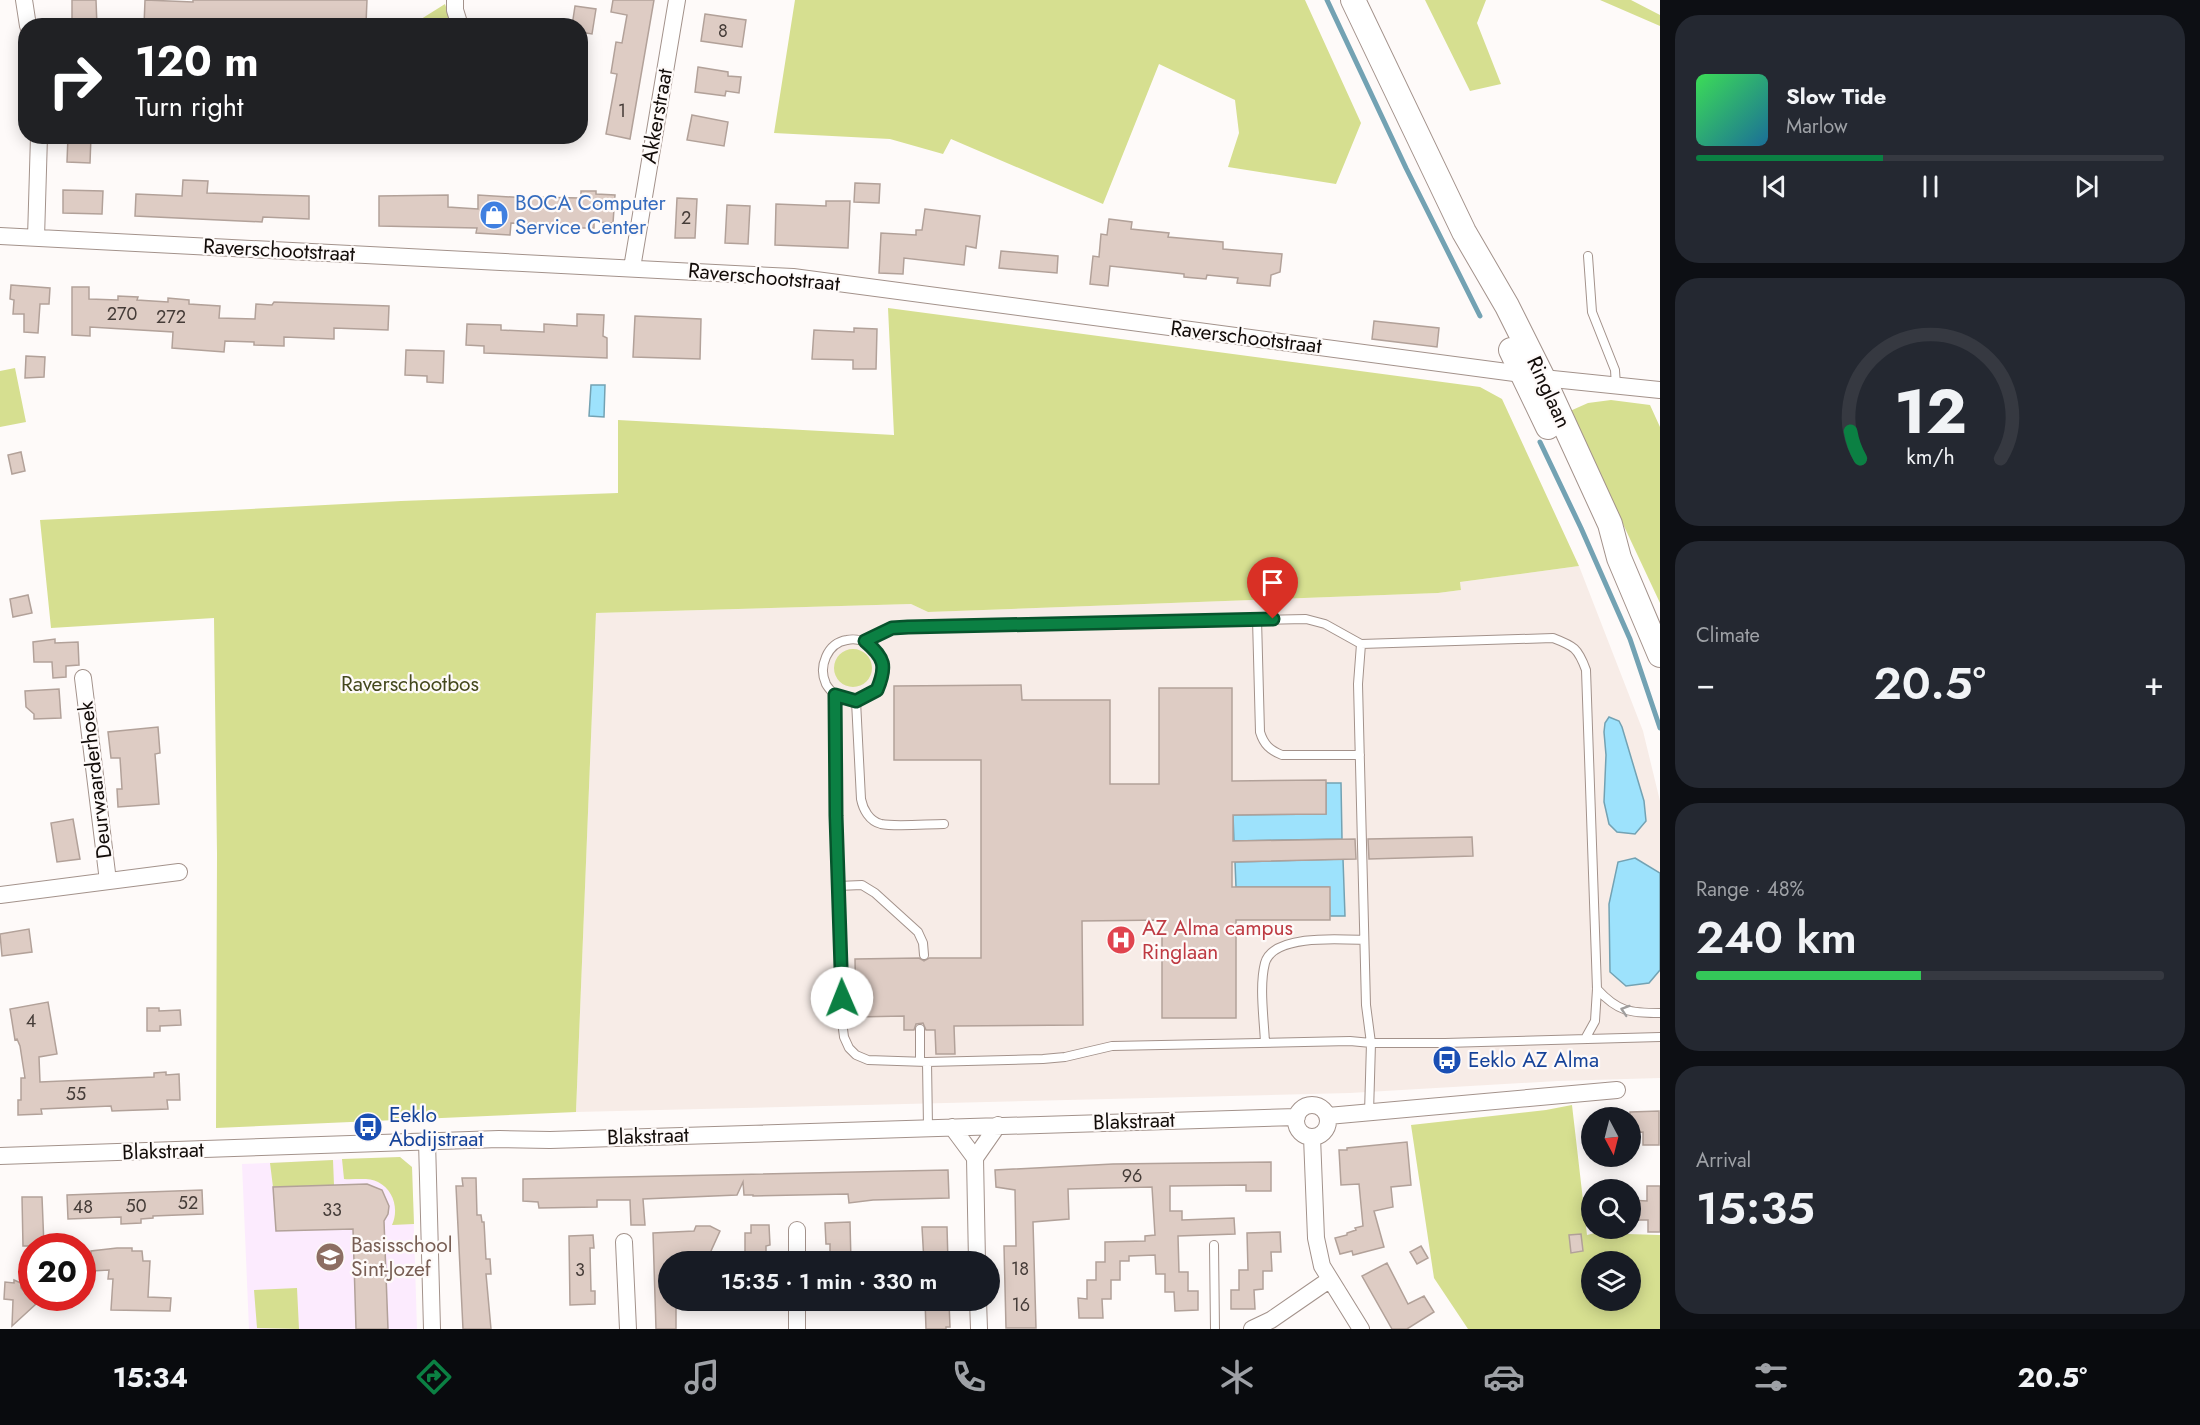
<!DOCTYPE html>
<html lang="en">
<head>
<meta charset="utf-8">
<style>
  :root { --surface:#171b24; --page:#242831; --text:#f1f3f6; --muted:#9ea1a6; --line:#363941; --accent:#0b8043 }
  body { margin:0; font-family:Jost,sans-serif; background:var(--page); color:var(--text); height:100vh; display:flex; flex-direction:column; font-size:22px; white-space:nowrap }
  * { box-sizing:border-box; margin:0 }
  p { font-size:20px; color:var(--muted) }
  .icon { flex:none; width:33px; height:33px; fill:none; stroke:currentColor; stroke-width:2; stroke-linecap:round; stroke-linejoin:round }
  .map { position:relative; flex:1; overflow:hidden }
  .side { display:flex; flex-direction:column; gap:15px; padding:15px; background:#0d0f14; width:540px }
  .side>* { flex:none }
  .top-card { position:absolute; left:18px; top:18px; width:570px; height:126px; border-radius:24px; box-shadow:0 3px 15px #0003; background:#202124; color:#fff; overflow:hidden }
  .needle { width:39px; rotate:173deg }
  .tools { position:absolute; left:1581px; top:1107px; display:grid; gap:12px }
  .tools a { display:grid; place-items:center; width:60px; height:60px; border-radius:50%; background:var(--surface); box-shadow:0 3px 15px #0003; font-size:30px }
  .speed { position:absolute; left:18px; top:1233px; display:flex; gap:12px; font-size:30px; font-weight:700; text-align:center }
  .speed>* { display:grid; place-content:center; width:78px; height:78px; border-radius:50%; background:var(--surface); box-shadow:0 3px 15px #0003; line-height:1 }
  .speed .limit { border:9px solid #d22; background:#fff; color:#111 }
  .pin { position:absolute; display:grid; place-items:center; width:51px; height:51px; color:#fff; margin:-62px -26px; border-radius:50% 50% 50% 0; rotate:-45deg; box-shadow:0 0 6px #0007 }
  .pin .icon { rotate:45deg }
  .me { position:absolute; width:66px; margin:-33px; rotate:359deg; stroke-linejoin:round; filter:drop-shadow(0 0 4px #0008) }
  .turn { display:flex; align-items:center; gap:21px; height:126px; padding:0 18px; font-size:27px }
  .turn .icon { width:78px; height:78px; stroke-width:2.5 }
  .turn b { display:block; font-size:42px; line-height:51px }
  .big { font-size:45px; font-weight:600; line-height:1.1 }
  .side .widget { flex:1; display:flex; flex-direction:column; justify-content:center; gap:9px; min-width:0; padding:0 21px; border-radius:24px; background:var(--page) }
  .side .dial { align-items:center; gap:0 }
  .dial svg { height:156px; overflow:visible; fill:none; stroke:var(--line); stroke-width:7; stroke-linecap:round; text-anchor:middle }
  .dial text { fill:var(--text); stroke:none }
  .song { display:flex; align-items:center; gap:18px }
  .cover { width:72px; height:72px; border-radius:9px; background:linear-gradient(135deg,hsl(130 70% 55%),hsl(200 70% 35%)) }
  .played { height:6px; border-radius:3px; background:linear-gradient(90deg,var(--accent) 40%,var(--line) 40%) }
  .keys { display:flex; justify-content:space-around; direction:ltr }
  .heat { display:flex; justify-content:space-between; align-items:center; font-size:33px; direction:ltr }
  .charge { height:9px; border-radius:4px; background:linear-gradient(90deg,#34c759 48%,var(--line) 0) }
  .trip { position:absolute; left:658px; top:1251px; width:342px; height:60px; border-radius:30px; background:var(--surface); box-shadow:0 3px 15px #0003; font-weight:600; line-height:60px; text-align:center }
  .tab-bar { display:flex; height:96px; justify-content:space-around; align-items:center; background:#090b0e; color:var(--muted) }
  .tab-bar .icon { width:42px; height:42px }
  .tab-bar .selected { color:var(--accent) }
  .tab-bar b { font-size:27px; color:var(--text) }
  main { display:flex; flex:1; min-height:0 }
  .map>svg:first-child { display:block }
</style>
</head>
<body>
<main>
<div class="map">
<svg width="1660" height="1329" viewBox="0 0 1660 1329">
  <rect width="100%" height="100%" fill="#fefaf9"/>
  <path fill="#f7ece7" d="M1579 566 1643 731 1660 801V1078L1558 1081 1350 1093 576 1112 596 613 911 604 928 612 1438 593 1461 590 1460 582Z"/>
  <path fill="#fcebfe" d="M400 1157 412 1167 417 1329H249L242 1164Z"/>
  <path fill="#d6df90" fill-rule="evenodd" d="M795 0H1305L1361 123 1336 184 1228 167 1239 133 1235 100 1159 64 1103 204 951 139 943 154 890 139 774 133Z
    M1425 0H1486L1477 23 1501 84 1470 91Z
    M1600 0H1631L1660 15V26Z
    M445 4 452 25 410 26Z
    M888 308 1480 387 1502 399 1579 566 1460 582 1461 590 1438 593 928 612 911 604 596 613 576 1112 216 1128 217 854 214 618 51 628 40 520 401 501 618 493V420L894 435Z
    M15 368 26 422 0 427V371Z
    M1611 400 1650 405 1660 427V603L1570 411 1588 403Z
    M834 668a19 19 0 1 1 38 0a19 19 0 1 1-38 0Z
    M1572 1105 1587 1235 1595 1233 1660 1235V1329H1468L1434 1278 1411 1125 1546 1110ZM1592 1262H1630V1300H1592Z
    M400 1157 412 1167 414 1224 392 1225C399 1210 394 1190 378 1182 369 1177 354 1180 344 1179L342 1159Z
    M333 1160 334 1185 273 1187 270 1163Z
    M297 1288 299 1329 257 1328 254 1290Z"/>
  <path fill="#9de2fc" stroke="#73a2b3" stroke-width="1.5" d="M591 385H605L604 417 589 416Z
    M1609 717 1619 721 1622 727 1644 801 1646 821 1635 834 1617 832 1609 824 1604 802 1606 755 1604 732 1605 723Z
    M1326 783H1341L1342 839 1234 841 1233 815 1326 814Z
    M1635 858 1660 873V970L1649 983 1626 986 1610 972 1609 904 1618 862Z
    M1343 859 1345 916H1330L1329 887H1236L1235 862Z"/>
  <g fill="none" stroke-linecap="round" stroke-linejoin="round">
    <path stroke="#73a2b3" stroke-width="5" d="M1327 0 1406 168 1480 316
      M1540 442 1581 528 1630 639 1660 728"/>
  </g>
  <path fill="#deccc4" stroke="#b2a199" stroke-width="1.5" d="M72 0H96L97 26H72Z
    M145 0 193 2V0H367L366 24 275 20V24L260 23V26H144Z
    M613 0H654L630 139 606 134 617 74 611 73 616 42 622 43 627 15 611 12Z
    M575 6 596 9 592 34 580 32V26H572Z
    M705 14 746 20 742 47 701 41Z
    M698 67 728 72V76L741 77 739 93 726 91 725 96 695 92Z
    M692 115 728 122 724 146 687 140Z
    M68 136H91L90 163 67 162Z
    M183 180 208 181 207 193 309 196V219L263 217 262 222 135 216 136 194 182 196Z
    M855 183 880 184 879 203 854 202Z
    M63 190 103 191 102 214 63 213Z
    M581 191H596V194L615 195 613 223 594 222V228H580V225L511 223 510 235 476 233 477 228 379 226V196L448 195V207L478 209V195L529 198V197L581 198Z
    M677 198 697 199 695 238H675Z
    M826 201H850L848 248 775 245 776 204 826 206Z
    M727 205 750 206 748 244 725 243Z
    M925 209 980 216 976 248 966 246 964 265 904 258 903 274 879 273 881 233 916 235V230H922Z
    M1109 219 1132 222 1131 229 1169 233 1168 237 1223 242V249L1282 254 1280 272 1271 275 1270 286 1237 283 1238 278 1207 275 1206 279 1184 277V274L1110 266 1108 286 1090 284 1093 256 1099 257 1101 234 1107 235Z
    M1001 251 1058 256 1057 273 999 268Z
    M11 285 50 288 49 304H40L38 333 24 332V314H13L14 300 10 299Z
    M72 287H89V299L118 300V296L138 297 137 300 168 302V298L189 300V304L220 306 219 318 255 319 256 304 272 305 274 302 389 306 388 330 334 328V339L284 337V346L254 345V342L225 341 224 352 172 348 173 332 90 327V336L72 335Z
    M577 314 604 315 603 336 607 338V358L484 353V346L466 345 467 324 501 325V330L544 332V324L577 326Z
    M635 316 701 319 700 359 633 357Z
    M1374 321 1439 328 1437 347 1372 339Z
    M854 328 877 329 876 369H853V360L812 359 814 330 854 332Z
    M406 350 444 351 443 383 427 382V376L405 375Z
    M26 356 45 357 44 377 25 378Z
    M21 452 25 471 12 474 8 455Z
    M28 595 32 613 13 617 10 599Z
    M55 639V643L78 642 79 665 66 666V677L53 678 52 662H34L33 642Z
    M1021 685 1022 700H1110V784H1159V688H1232V781L1326 780V814L1233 815V841L1355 839 1356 859 1232 862V887H1330V920H1236V1018H1162V920L1082 921 1083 1025 954 1026 955 1054H936L935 1030H926L923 1023 916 1024 914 1030H904V1016L856 1017 855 959 919 958 924 961 929 958H981V760H894V686Z
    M59 689 61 718 34 719V714L26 707 25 691Z
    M158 727 160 753 155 754 159 804 118 807 117 789H122L120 758H111L108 732Z
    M73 819 80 859 57 862 51 823Z
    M1472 837 1473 856 1369 859 1368 839Z
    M29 929 32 952 2 956 0 934Z
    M48 1002 57 1054 39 1057 40 1082 154 1077V1073L166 1072V1075L179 1074 180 1100H167L168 1109 112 1111 111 1106 41 1109 42 1114 18 1115V1100H21V1078H25L20 1046 17 1039 15 1040 10 1009Z
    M147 1008H159V1011L180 1010 181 1025 160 1026V1031H147Z
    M1659 1111V1145H1643V1132L1630 1133V1112Z
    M1407 1142 1411 1185 1391 1187 1393 1207 1374 1211 1384 1247 1353 1255 1352 1251 1340 1254 1335 1238 1347 1235V1233L1356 1230 1355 1228 1363 1226 1359 1184 1341 1185 1339 1150H1347V1148Z
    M1271 1162V1191H1246V1185L1170 1186V1211H1182V1220L1234 1218 1235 1234 1178 1236 1179 1272H1188V1291H1198V1310L1175 1311 1174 1292H1165V1274H1156L1155 1255 1129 1256V1261H1120V1280H1111V1299H1102L1103 1318H1079L1078 1298 1087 1299V1280H1096V1262H1105V1242L1145 1241V1236L1155 1235 1152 1187 1068 1189 1069 1219 1033 1222 1036 1328H1006L1004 1246H1016L1015 1190 996 1187 995 1170 1113 1164Z
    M948 1170 949 1198 873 1200 849 1203 848 1194 753 1196V1195H744L743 1182 737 1195 643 1199 645 1225H631L630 1200H597V1207L539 1208 538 1202 523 1201V1179Z
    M462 1178H476L477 1215H481L482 1222H484L486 1259H490L491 1274H486L491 1329H463L456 1186H463Z
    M367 1184 382 1190 389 1206 388 1214 384 1221 388 1329H356L353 1229 276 1231 273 1187Z
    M1647 1186H1660V1232H1648V1220H1630V1200L1647 1201Z
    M202 1190 203 1214 153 1216V1218L141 1219V1223L121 1224V1217L68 1219 67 1195Z
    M22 1197H42L44 1246H23Z
    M850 1222 851 1262H830V1244H826L825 1223Z
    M751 1225H769L770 1245 766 1246V1262H745V1233H751Z
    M696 1226H710L720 1231 706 1262H669V1300H676V1329H656L653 1233 694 1231Z
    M922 1227H947L948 1262H924Z
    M1280 1232 1281 1252H1271L1272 1271H1263V1289L1254 1290 1255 1309H1231V1290H1239V1270H1248L1247 1233Z
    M1581 1234 1583 1251 1571 1253 1569 1235Z
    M593 1235 594 1248H590L591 1291H595V1304L570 1305 569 1236Z
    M1421 1246 1428 1258 1417 1264 1410 1252Z
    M117 1248H132V1251H142L143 1261H150L148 1297 171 1298 170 1311 111 1310 113 1279H108L109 1270 92 1271 91 1251Z
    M1387 1263 1408 1304 1424 1296 1434 1312 1407 1329H1392L1362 1276Z
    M14 1280 21 1283V1288L36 1304 12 1326 13 1300 4 1299 5 1282 14 1283Z
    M925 1300 949 1302 950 1327H946V1329H926Z"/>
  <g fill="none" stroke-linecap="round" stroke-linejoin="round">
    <g stroke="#a3928b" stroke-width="10">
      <path id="lane" d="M1588 256 1592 312 1615 370 1616 386
        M1257 619 1260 732C1264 745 1270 750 1282 755H1360
        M865 641 892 629 908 627 1306 619 1325 624 1361 644 1553 638C1574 646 1578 648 1586 670L1597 989 1595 1021 1585 1039
        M1361 644 1358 684 1366 1005 1371 1043 1369 1113
        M835 695 856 701 877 690C879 685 883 678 884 672 886 653 865 636 847 640 827 643 818 667 826 684 828 688 832 692 835 695V816L842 1021 844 1037 849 1048 856 1055 868 1060 927 1062 1043 1059 1065 1057 1112 1046 1350 1041 1371 1043H1445L1660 1037
        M856 701 861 799C863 809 869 821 881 824 895 827 928 824 944 824
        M838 886 862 885 875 893 918 932 923 943 924 955
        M1597 989C1618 1012 1630 1013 1660 1013
        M920 1029V1061
        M1265 1043C1264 1019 1259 986 1265 963 1273 934 1340 939 1364 940
        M927 1062 928 1127
        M1214 1245 1215 1329"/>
    </g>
    <g stroke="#a3928b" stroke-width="18">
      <path id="street" d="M24 0 28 26
        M455 0V10L460 26
        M0 236 793 277 1522 374
        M36 238 39 136
        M632 268 677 0
        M1543 378 1660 390
        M83 678 108 881
        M0 895 179 872
        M1296 1121a16 16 0 1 1 32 0a16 16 0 1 1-32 0Z
        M1328 1116 1617 1090
        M952 1127 975 1158
        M1312 1137 1316 1238 1322 1266 1361 1329
        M427 1141 432 1329
        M0 1156 499 1139 550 1140 1297 1117
        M797 1230V1262
        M624 1242 628 1329
        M977 1262 975 1158 998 1125
        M797 1300V1329
        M978 1300 979 1329
        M1252 1329 1271 1320 1329 1280"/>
    </g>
    <g stroke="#a3928b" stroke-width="26">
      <path id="secondary" d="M1353 0 1464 232 1507 306 1543 378 1610 524 1619 558 1660 655
        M1511 350 1548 427"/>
    </g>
    <use href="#lane" stroke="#fff" stroke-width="8"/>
    <use href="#street" stroke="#fff" stroke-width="16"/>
    <use href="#secondary" stroke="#fff" stroke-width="24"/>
  </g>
  <defs><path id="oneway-chevron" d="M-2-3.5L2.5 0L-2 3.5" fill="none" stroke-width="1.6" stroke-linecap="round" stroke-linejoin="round" transform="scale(1.5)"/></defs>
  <use stroke="#a09e9d" href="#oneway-chevron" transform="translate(1625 1010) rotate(-162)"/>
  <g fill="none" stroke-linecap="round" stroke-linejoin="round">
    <g stroke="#07532c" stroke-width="15">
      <path id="route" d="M842 998 836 816 835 695 856 701 877 690C887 666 885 658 865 641L892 628 908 627 1273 619"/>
    </g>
    <use href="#route" stroke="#0b8043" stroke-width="10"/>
  </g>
  <defs>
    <g id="shop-disc" transform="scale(1.5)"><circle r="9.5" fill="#3f7fe0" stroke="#fefaf9"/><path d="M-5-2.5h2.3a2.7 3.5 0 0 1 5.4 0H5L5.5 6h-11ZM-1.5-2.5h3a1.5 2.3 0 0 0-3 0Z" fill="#fff"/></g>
    <g id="hospital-disc" transform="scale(1.5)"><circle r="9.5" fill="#e0444e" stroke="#fefaf9"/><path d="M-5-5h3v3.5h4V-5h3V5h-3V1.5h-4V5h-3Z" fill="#fff"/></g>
    <g id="bus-disc" transform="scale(1.5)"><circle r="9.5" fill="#1a4fb4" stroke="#fefaf9"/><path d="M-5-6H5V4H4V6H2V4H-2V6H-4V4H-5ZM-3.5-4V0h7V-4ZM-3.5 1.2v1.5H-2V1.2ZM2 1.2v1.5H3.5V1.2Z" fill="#fff"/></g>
    <g id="school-disc" transform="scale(1.5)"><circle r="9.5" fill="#8d6e63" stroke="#fefaf9"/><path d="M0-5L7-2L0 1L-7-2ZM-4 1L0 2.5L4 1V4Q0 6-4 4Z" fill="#fff"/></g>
  </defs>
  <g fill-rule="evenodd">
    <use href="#shop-disc" x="494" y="215"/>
    <use href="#hospital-disc" x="1121" y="940"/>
    <use href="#bus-disc" x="1447" y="1060"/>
    <use href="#bus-disc" x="368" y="1127"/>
    <use href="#school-disc" x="330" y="1257"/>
  </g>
  <g text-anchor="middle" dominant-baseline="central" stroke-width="4.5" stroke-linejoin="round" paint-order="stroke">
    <g font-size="18" fill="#453c38">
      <text x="723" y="31">8</text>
      <text x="622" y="111">1</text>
      <text x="686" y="218">2</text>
      <text x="122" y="314">270</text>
      <text x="171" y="317">272</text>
      <text x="31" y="1021">4</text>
      <text x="76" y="1094">55</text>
      <text x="1132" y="1176">96</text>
      <text x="188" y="1203">52</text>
      <text x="136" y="1206">50</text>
      <text x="83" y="1207">48</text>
      <text x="332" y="1210">33</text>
      <text x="1020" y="1269">18</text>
      <text x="580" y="1270">3</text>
      <text x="1021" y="1305">16</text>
    </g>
    <g font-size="21" fill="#120c09" stroke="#fefaf9">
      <text transform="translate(657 116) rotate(-80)">Akkerstraat</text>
      <text transform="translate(279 250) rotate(3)">Raverschootstraat</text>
      <text transform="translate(764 277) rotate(5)">Raverschootstraat</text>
      <text transform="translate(1246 337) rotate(7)">Raverschootstraat</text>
      <text transform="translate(1549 392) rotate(65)">Ringlaan</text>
      <text transform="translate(95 780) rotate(-97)">Deurwaarderhoek</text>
      <text transform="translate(1134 1121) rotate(-2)">Blakstraat</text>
      <text transform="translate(648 1136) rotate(-2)">Blakstraat</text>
      <text transform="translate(163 1151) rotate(-2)">Blakstraat</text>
    </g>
    <g font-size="21" fill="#366cbe" stroke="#fefaf9" text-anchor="start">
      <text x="515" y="203">BOCA Computer<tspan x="515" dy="24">Service Center</tspan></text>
    </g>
    <g font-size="21" fill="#44481d" stroke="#fefaf9">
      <text x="410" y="684">Raverschootbos</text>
    </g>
    <g font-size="21" fill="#be3a42" stroke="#fefaf9" text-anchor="start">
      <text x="1142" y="928">AZ Alma campus<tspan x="1142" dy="24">Ringlaan</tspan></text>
    </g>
    <g font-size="21" fill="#164399" stroke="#fefaf9" text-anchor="start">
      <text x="1468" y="1060">Eeklo AZ Alma</text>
      <text x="389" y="1115">Eeklo<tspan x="389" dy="24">Abdijstraat</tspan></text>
    </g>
    <g font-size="21" fill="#785e54" stroke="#fefaf9" text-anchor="start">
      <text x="351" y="1245">Basisschool<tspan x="351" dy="24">Sint-Jozef</tspan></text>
    </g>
  </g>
</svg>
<div class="tools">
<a><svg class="needle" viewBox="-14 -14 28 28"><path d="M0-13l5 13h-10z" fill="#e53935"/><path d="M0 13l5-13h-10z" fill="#9ea1a6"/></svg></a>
<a><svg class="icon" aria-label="search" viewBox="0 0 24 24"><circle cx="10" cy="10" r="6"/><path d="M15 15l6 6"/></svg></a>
<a><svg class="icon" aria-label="layers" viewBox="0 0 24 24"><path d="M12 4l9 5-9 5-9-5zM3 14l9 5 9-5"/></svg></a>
</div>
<div class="speed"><div class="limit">20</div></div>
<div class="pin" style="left:1273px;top:619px;background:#d93025"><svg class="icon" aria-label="arrive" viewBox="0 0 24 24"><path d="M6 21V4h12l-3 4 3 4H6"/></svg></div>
<svg class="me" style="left:842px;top:998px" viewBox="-20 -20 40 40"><circle r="19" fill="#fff"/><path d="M0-13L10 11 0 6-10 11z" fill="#0b8043"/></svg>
<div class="trip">15:35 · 1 min · 330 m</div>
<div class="top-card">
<div class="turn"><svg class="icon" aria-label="right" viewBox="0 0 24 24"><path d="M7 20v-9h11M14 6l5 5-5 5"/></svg><div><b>120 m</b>Turn right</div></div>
</div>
</div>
<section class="side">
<div class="widget">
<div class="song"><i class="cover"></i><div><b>Slow Tide</b><p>Marlow</p></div></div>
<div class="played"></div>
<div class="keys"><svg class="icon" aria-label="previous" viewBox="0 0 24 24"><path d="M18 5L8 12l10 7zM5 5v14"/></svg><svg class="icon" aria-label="pause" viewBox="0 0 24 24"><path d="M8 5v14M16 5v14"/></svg><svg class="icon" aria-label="next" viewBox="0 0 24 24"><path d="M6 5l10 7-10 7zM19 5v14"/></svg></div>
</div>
<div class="widget dial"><svg viewBox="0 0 100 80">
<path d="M14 69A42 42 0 1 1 86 69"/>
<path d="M14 69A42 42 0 0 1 9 55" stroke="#0b8043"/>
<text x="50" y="56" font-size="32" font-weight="700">12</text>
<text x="50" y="72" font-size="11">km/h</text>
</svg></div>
<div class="widget"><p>Climate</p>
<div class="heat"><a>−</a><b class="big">20.5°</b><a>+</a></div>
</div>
<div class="widget"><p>Range · 48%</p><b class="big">240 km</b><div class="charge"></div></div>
<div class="widget"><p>Arrival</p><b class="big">15:35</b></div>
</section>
</main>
<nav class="tab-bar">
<b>15:34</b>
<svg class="icon selected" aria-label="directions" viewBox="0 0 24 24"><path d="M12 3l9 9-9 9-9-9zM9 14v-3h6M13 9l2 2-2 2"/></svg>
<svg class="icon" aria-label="music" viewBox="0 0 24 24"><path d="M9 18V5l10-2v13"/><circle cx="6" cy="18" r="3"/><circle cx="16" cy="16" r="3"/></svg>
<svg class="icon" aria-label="phone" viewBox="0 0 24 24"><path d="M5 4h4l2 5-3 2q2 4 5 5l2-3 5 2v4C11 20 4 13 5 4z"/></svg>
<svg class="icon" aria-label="climate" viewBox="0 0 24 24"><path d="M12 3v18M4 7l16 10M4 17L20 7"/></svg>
<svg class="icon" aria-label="car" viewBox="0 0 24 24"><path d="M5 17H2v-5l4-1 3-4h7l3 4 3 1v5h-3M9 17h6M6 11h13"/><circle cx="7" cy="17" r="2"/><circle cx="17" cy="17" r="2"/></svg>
<svg class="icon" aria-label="filters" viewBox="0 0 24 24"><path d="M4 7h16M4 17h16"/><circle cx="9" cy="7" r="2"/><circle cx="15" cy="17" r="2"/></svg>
<b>20.5°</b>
</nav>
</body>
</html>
